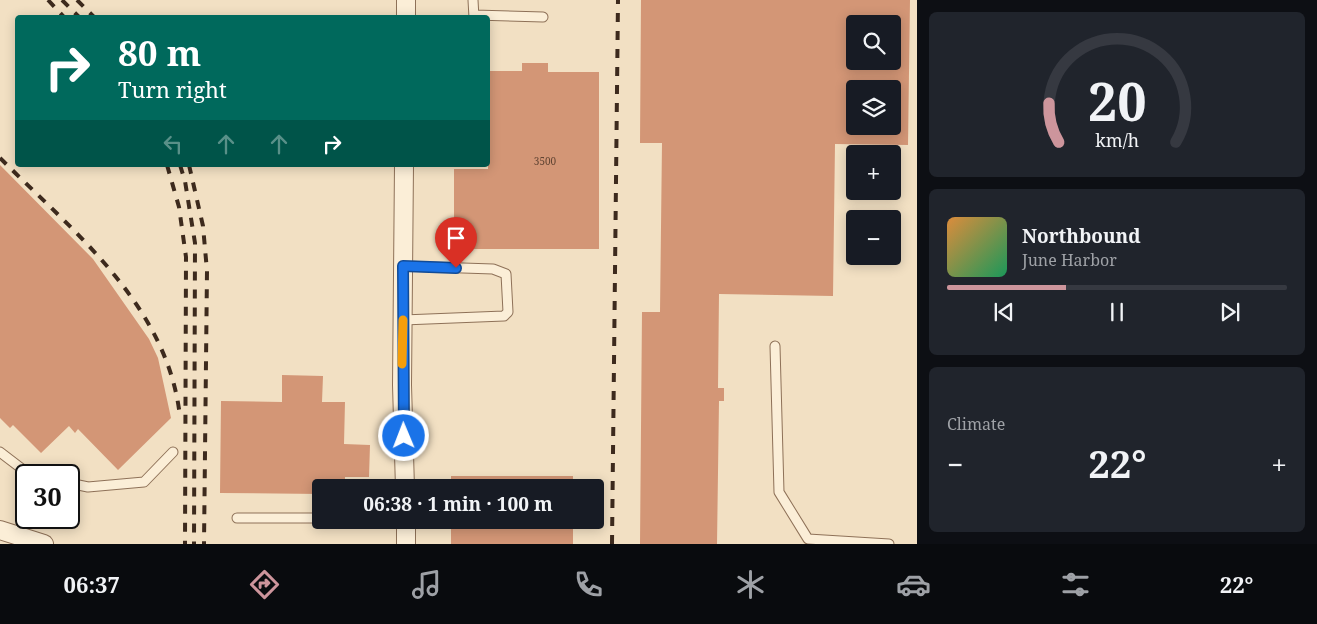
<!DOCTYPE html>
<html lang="en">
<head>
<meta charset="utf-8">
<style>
  :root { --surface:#171b24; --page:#20242c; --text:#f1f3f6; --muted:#9ea1a6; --line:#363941; --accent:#cd959c }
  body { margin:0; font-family:"Noto Serif",serif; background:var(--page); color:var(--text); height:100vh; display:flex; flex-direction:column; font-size:19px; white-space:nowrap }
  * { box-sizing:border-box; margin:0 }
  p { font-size:16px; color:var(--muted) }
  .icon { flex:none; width:28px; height:28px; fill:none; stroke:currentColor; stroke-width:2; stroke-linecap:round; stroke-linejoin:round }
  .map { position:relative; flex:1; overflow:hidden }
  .side { display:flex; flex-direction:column; gap:12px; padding:12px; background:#0d0f14; width:400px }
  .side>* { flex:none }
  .banner { position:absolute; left:15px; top:15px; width:475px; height:152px; border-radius:5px; box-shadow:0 2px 12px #0003; background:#00695c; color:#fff; overflow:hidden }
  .fabs { position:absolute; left:846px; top:15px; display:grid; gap:10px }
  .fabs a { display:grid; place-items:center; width:55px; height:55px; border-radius:5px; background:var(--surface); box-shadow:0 2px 12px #0003; font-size:25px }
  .speed { position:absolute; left:15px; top:464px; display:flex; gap:10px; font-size:25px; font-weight:700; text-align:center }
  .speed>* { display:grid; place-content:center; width:65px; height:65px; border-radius:50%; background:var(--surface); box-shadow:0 2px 12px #0003; line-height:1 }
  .speed .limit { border:2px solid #111; border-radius:8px; background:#fff; color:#111 }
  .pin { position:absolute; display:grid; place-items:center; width:42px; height:42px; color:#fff; margin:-51px -21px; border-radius:50% 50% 50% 0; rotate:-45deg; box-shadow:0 0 5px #0007 }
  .pin .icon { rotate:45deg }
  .me { position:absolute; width:55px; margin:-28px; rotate:359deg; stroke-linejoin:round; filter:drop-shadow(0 0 4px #0008) }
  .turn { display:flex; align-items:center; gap:18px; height:105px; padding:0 20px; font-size:22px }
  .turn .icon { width:65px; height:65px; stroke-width:2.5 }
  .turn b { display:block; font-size:35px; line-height:42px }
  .lanes { display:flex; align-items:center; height:48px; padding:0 20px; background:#0003; justify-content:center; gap:25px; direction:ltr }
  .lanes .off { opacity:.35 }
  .big { font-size:38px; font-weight:700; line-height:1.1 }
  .side .card { flex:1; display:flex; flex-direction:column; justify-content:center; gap:8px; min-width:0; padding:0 18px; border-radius:8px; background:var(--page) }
  .side .dial { align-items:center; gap:0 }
  .dial svg { height:130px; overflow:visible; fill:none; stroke:var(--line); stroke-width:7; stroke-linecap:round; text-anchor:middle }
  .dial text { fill:var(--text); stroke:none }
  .song { display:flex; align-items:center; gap:15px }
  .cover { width:60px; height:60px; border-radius:8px; background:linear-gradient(135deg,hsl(30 70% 55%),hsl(150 70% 35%)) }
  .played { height:5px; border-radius:2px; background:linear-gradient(90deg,var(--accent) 35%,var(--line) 35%) }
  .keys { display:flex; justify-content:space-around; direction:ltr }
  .heat { display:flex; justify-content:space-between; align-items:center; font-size:28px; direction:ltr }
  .trip { position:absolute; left:312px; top:479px; width:292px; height:50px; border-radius:5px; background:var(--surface); box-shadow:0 2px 12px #0003; font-weight:700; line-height:50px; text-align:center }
  .tabs { display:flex; height:80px; justify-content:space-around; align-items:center; background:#090b0e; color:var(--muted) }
  .tabs .icon { width:35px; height:35px }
  .tabs .selected { color:var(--accent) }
  .tabs b { font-size:22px; color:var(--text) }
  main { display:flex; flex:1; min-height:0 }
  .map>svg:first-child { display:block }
</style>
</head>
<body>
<main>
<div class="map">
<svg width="917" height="544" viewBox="0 0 917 544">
  <rect width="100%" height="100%" fill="#f2e0c3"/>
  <path fill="#d39676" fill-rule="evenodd" d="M641 0H910L908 145 835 144 833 296 719 294 718 388H724V401H719L717 544H640L642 312H660L662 143H640ZM855 24H892V61H855ZM855 89H892V126H855Z
    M522 63H548V72H599V249H454V169H488V71H522Z
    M0 165 93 259 149 339 158 358 171 418 118 470 78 429 75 433 69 426 41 453 13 425 10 428 0 418Z
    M282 375 323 376 322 402H345L344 444 370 445 369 477H345V488H321V494L220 493 221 401 282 402Z
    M451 476H573V488H451Z
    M451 520H573V544H451Z"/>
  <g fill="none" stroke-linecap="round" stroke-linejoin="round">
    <g stroke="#8e7158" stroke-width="11">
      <path id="lane" d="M473 0 474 18
        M474 15 543 17
        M403 320 504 316 508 312 506 274 493 269 403 266
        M775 346 779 492 808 539 889 544
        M0 452 30 475
        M69 483 88 487 144 482 173 452
        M237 518H321"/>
    </g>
    <g stroke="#8e7158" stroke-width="20">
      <path id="street" d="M406 18V0
        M404 165 402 385 405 488
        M406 520V544
        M0 530 44 544"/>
    </g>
    <use href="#lane" stroke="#fbeed7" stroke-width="9"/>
    <use href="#street" stroke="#fbeed7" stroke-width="18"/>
    <path stroke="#3d2a1d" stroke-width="4" stroke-dasharray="9 9" stroke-linecap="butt" d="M48 0 65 18
      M62 0 80 18
      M77 0 95 18
      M0 158C74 232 168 306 180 417
      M167 165 179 207 186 257 185 544
      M180 165 185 181 195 243 194 544
      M189 165 203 226 207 271 204 544
      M612 544 618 0"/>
  </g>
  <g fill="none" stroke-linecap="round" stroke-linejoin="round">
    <g stroke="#114b97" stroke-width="12">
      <path id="route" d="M404 436 403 266 456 268"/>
    </g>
    <use href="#route" stroke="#1a73e8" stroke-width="9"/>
    <path stroke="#f59e0b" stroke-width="9" d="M402 364 403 320"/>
  </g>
  <g text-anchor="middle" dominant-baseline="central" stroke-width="5" stroke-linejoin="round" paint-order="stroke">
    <g font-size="10" fill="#624533">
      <text x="545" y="161">3500</text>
    </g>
  </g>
</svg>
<div class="fabs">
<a><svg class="icon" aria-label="search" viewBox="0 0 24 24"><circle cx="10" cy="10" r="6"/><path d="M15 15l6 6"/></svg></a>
<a><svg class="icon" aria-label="layers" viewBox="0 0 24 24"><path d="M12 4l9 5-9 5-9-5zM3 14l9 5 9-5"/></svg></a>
<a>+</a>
<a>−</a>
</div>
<div class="speed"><div class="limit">30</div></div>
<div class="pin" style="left:456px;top:268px;background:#d93025"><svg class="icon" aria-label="arrive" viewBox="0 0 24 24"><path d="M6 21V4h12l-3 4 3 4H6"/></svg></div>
<svg class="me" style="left:404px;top:436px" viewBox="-20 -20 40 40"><circle r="17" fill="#1a73e8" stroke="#fff" stroke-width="3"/><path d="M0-11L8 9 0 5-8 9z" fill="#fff"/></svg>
<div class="trip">06:38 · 1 min · 100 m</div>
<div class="banner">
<div class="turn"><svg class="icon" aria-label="right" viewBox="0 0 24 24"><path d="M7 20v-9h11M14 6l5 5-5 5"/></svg><div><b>80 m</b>Turn right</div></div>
<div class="lanes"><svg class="icon off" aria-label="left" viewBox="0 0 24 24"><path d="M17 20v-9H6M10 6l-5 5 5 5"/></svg><svg class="icon off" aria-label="ahead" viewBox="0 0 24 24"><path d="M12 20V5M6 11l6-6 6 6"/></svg><svg class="icon off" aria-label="ahead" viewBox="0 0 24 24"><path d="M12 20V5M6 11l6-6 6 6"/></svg><svg class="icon" aria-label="right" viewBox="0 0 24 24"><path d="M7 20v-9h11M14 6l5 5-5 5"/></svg></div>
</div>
</div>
<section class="side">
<div class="card dial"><svg viewBox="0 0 100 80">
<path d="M14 69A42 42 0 1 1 86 69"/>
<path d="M14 69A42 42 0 0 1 8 45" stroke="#cd959c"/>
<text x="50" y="56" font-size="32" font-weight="700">20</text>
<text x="50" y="72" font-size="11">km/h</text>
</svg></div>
<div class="card">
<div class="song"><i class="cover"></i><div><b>Northbound</b><p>June Harbor</p></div></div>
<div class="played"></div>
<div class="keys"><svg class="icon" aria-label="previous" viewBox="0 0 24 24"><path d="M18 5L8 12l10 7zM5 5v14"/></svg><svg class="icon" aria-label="pause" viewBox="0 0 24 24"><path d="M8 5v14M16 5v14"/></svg><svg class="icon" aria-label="next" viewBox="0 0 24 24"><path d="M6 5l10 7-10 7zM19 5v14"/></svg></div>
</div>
<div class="card"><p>Climate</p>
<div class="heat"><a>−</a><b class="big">22°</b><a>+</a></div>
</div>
</section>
</main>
<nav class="tabs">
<b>06:37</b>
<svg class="icon selected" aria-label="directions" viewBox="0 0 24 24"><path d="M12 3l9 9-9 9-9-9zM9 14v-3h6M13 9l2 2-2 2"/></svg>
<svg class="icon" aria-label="music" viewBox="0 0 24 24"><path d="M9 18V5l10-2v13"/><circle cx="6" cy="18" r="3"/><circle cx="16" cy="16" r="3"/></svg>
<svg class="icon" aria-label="phone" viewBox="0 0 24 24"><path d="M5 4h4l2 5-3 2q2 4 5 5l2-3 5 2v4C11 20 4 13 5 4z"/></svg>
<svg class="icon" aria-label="climate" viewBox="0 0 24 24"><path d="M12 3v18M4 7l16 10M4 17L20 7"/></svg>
<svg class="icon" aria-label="car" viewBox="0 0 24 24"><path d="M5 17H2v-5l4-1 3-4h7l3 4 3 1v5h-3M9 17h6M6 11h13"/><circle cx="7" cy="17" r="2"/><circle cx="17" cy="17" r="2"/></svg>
<svg class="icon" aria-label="filters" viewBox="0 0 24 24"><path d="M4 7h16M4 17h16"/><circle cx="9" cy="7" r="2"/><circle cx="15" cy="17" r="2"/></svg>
<b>22°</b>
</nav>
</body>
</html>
